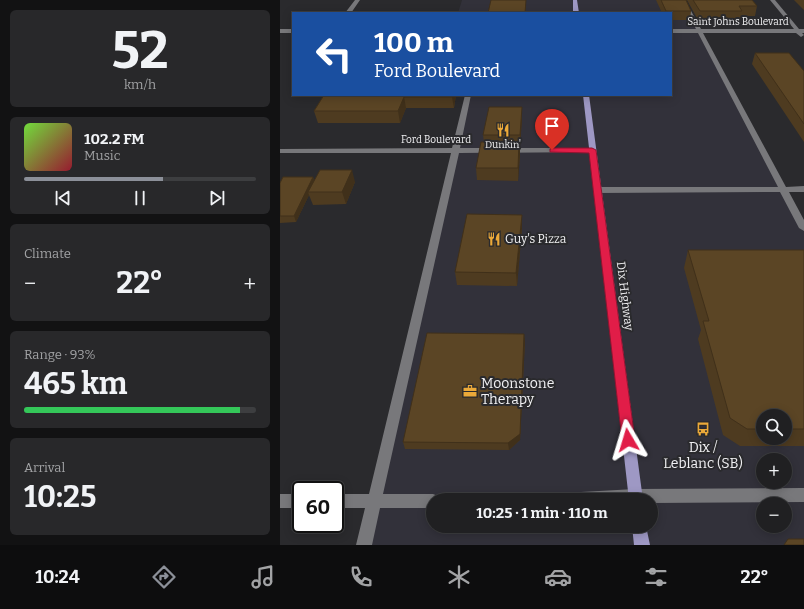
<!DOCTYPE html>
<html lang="en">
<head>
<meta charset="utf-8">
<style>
  :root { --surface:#202022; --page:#28282a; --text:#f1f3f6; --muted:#a2a3a5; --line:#3d3e40; --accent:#8c9099 }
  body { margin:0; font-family:Bitter,serif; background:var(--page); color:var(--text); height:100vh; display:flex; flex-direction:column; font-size:15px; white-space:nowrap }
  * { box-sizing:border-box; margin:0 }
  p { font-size:13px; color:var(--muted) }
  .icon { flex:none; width:22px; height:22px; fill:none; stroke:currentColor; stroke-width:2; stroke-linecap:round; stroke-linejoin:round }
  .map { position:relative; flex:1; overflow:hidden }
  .sheet { display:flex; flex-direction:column; gap:10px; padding:10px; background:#121213; width:280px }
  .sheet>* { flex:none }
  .top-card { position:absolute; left:12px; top:12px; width:380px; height:84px; border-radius:0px; box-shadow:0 2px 10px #0003,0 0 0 1px var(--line); background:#1a4fa0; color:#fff; overflow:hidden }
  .fabs { position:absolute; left:476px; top:409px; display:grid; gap:8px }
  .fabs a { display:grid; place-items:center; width:36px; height:36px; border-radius:50%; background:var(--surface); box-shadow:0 2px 10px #0003,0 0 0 1px var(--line); font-size:20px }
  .speed { position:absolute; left:12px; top:481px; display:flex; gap:8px; font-size:20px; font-weight:700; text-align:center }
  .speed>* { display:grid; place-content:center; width:52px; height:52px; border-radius:50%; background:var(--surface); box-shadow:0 2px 10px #0003,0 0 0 1px var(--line); line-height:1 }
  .speed .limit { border:2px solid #111; border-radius:6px; background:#fff; color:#111 }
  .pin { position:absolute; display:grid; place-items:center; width:34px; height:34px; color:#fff; margin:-41px -17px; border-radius:50% 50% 50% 0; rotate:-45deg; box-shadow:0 0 4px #0007 }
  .pin .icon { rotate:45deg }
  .me { position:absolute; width:44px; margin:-22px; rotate:353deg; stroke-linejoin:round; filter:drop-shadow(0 0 3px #0008) }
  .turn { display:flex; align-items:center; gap:14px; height:84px; padding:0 16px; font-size:18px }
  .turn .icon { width:52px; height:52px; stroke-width:2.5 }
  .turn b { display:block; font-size:28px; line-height:34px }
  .big { font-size:30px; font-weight:700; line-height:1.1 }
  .sheet .widget { flex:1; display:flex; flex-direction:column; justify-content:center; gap:6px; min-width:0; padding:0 14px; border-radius:6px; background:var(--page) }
  .sheet .dial { align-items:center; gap:0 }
  .dial b { font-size:52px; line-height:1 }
  .song { display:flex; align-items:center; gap:12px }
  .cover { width:48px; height:48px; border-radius:6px; background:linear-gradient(135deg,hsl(100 70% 55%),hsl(350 70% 35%)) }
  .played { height:4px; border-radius:2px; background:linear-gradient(90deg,var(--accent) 60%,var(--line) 60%) }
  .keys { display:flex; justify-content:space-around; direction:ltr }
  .heat { display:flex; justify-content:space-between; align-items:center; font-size:22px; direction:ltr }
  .charge { height:6px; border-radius:3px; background:linear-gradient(90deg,#34c759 93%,var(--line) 0) }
  .trip { position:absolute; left:146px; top:493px; width:232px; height:40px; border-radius:20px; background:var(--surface); box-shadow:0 2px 10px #0003,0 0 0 1px var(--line); font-weight:700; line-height:40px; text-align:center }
  .tab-bar { display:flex; height:64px; justify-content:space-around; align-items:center; background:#0d0d0e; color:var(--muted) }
  .tab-bar .icon { width:28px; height:28px }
  .tab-bar .active { color:var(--accent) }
  .tab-bar b { font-size:18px; color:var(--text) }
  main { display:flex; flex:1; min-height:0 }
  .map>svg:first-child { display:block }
</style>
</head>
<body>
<main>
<section class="sheet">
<div class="widget dial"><b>52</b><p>km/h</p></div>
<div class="widget">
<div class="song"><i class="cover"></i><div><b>102.2 FM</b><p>Music</p></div></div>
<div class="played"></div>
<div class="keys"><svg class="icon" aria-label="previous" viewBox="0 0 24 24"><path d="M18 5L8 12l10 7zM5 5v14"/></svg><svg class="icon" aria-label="pause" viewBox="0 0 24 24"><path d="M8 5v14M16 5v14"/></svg><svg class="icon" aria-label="next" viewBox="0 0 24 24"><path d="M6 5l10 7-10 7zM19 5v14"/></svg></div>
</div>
<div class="widget"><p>Climate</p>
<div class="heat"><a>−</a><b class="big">22°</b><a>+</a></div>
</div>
<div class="widget"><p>Range · 93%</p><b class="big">465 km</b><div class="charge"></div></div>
<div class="widget"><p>Arrival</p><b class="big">10:25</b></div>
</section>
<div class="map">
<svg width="524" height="545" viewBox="0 0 524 545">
  <rect width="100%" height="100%" fill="#2a2a2d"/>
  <path fill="#32313a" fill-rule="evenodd" d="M182 0H403L524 228V545H84L188 95H391V13H178ZM483 416H505V438H483ZM483 460H505V482H483ZM153 500H371V526H153ZM483 504H505V526H483Z"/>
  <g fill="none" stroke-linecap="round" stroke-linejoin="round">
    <path fill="#78787b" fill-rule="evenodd" d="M75 0H80L71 13H65Z
      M401 0H405L421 29H514L490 0H495L519 29H524V33H522L524 35 521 37 516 33H423L506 187 524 186V192H509L524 220V231L519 228 500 192 317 193 313 190 317 187H498L418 33H391V29H416Z
      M0 29H13V33H0Z
      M185 95H191L180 148H312L316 150 312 152 179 153 103 494H153L158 496 160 500H153V508H100L92 545H76L85 508H55V494H89L171 153H0V149L172 148Z
      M524 488V502L371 503V500H276L278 495 283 493 355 489Z
      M0 494H21V508H0Z"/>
    <path fill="#9e98c4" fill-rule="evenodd" d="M293 0H297L299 13H293Z
      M303 95H309L363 500H349Z
      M352 526H366L370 545H354Z"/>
  </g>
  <path fill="#4e3b20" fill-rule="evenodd" d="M376 0H406L411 11 410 20H391V13H382Z
    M407 0H472L477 6 475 16H461L460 20H418Z
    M514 0H524V10Z
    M475 53 524 71V142L472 64Z
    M44 95H176L174 108H126L120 123H38L34 111Z
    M242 118 240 146V154L238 181 197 180 196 168 204 142 203 135Z
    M33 177 34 181 75 182 66 204 33 205 29 195 16 222 0 223V183Z
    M242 228 237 286 177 285 175 272Z
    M408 250H524V446H460L443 435 418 339 421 330 404 268ZM483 416H505V438H483Z
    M245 341 240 440 229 450 125 449 123 442Z"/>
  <path fill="#40301a" d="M173 95H176L174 108 172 97Z
    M124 97 126 108 120 123 118 111Z
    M242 107V118L240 146V135Z
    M239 142 240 154 238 181V168Z
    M72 170 75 182 66 204 62 192Z
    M33 177 35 183 28 192 29 195 16 222 14 216Z
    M242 215V228L237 286 236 273Z
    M244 334 245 341 240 440 229 450 228 443Z"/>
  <path fill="#5b4525" stroke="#40301a" d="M211 0H246L245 13H208Z
    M381 0H406L411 11H386Z
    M413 0H472L477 6H459L462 11H420Z
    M475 53H509L524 71V124Z
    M44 95H173L172 97H124L118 111H34Z
    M209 107H242L240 135H203Z
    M201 142H239L238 168H196Z
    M40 170H72L62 192H28Z
    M3 177H33L14 216H0V183Z
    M187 214 242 215 236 273 175 272Z
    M408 250H524V429H505V416H483V429H467L450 418 423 321H429Z
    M147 333 244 334 240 434 228 443 123 442Z
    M508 539H524V545H504Z"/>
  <path fill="#e11d48" stroke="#92132f" d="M272 148H312L316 150 355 440 353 444 348 446 344 444 342 440 309 153 270 152V149Z"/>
  <defs>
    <g id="restaurant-bare" transform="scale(1.08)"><path d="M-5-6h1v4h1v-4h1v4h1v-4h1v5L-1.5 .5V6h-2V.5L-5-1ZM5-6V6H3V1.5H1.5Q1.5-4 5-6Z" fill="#eba939" stroke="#2a2a2d" stroke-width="2.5" paint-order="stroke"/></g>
    <g id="office-bare" transform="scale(1.08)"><path d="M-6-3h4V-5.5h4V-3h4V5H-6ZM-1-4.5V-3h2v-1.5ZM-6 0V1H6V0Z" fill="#eba939" stroke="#2a2a2d" stroke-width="2.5" paint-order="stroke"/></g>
    <g id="bus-bare" transform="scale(1.08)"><path d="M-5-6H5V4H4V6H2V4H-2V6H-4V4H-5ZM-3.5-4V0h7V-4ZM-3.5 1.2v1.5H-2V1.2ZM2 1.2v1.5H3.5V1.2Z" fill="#eba939" stroke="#2a2a2d" stroke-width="2.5" paint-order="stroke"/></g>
  </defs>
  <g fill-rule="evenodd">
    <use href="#restaurant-bare" x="223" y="130"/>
    <use href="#restaurant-bare" x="214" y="239"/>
    <use href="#office-bare" x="190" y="391"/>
    <use href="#bus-bare" x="423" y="429"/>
  </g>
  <g text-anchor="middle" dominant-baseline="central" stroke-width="4" stroke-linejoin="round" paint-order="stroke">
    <g font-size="10" fill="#f1f1f3" stroke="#2a2a2d">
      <text x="458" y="22">Saint Johns Boulevard</text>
      <text x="156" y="140">Ford Boulevard</text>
    </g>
    <g font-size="10" fill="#f1f1f3" stroke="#2a2a2d">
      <text x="223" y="145">Dunkin'</text>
    </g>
    <g font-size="12" fill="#f1f1f3" stroke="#2a2a2d" text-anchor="start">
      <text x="225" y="239">Guy's Pizza</text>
    </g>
    <g font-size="12" fill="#f1f1f3" stroke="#2a2a2d">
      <text transform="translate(345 296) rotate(83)">Dix Highway</text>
    </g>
    <g font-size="14" fill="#f1f1f3" stroke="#2a2a2d" text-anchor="start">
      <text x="201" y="383">Moonstone<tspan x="201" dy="16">Therapy</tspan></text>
      <text x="423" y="447" text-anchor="middle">Dix /<tspan x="423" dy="16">Leblanc (SB)</tspan></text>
    </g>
  </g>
</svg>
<div class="fabs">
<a><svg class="icon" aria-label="search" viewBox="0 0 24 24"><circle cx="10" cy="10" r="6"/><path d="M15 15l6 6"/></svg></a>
<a>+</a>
<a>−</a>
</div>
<div class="speed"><div class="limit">60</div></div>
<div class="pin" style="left:272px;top:150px;background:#d93025"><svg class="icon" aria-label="arrive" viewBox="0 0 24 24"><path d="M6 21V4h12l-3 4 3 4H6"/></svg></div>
<svg class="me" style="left:348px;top:440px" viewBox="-20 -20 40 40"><path d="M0-17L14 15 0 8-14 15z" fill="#e11d48" stroke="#fff" stroke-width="4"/></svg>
<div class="trip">10:25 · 1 min · 110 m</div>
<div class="top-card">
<div class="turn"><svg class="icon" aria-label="left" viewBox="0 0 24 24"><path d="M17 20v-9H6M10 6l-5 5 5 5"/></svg><div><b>100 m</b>Ford Boulevard</div></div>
</div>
</div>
</main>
<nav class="tab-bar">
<b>10:24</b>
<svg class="icon active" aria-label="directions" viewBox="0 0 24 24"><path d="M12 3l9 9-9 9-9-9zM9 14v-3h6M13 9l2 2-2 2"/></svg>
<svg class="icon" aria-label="music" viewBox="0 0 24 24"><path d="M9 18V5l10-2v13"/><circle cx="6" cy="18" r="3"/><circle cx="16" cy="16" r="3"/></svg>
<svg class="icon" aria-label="phone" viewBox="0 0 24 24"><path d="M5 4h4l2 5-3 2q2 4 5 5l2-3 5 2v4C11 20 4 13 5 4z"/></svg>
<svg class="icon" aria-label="climate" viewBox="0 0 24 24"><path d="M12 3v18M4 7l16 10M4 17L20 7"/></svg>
<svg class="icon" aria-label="car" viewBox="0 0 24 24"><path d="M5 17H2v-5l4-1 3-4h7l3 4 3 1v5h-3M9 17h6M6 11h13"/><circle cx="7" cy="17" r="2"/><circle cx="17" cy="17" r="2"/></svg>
<svg class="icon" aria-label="filters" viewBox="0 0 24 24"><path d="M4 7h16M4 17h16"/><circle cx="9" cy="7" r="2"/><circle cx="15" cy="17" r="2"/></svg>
<b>22°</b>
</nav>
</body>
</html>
